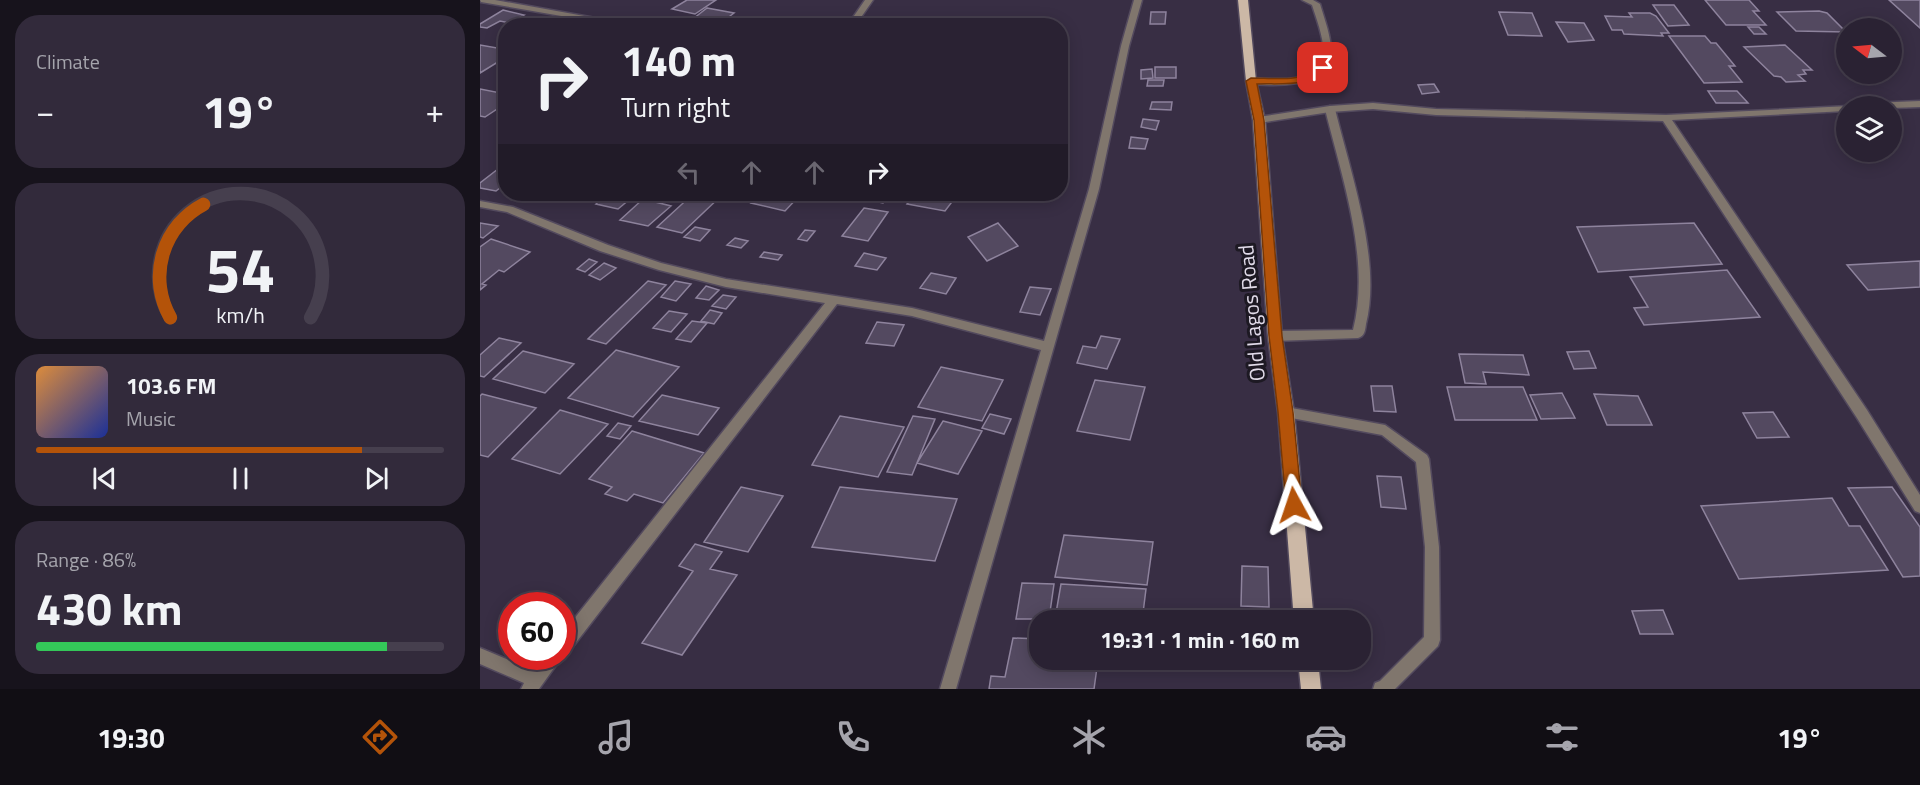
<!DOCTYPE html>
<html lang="en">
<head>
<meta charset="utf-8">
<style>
  :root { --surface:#2a2233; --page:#322a3b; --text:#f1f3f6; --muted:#a5a4ac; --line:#463f4e; --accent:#b45309 }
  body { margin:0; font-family:"Titillium Web",sans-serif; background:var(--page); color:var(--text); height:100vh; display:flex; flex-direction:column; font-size:22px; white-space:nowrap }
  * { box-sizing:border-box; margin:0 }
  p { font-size:20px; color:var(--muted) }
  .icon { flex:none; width:33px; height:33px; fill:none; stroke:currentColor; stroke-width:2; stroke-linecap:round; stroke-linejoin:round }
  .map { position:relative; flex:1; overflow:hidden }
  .side { display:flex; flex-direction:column; gap:15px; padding:15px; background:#17131c; width:480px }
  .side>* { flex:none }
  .guide { position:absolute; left:18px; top:18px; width:570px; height:183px; border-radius:24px; box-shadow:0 3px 15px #0003,0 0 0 2px var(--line); background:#2a2233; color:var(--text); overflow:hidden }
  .needle { width:39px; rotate:286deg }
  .buttons { position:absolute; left:1356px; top:18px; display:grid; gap:12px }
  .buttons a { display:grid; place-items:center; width:66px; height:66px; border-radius:50%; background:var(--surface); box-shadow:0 3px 15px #0003,0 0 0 2px var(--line); font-size:30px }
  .speed { position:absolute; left:18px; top:592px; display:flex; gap:12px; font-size:30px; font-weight:700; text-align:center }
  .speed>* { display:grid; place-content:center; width:78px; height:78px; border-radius:50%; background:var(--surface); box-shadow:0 3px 15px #0003,0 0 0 2px var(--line); line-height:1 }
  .speed .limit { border:9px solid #d22; background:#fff; color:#111 }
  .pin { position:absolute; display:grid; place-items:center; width:51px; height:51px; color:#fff; margin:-26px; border-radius:12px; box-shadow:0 3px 9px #0006 }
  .me { position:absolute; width:66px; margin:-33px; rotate:355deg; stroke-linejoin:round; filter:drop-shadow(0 0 4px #0008) }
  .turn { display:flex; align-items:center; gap:21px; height:126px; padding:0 24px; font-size:27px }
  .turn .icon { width:78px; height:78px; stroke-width:2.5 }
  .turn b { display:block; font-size:42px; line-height:51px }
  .lanes { display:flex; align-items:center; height:57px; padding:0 24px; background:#0003; justify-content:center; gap:30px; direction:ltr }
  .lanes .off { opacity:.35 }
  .big { font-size:45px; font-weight:700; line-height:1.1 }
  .side .tile { flex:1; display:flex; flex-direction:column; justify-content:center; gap:9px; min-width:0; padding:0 21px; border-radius:24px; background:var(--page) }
  .side .dial { align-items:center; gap:0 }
  .dial svg { height:156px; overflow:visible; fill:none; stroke:var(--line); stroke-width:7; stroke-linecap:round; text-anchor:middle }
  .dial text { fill:var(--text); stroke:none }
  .song { display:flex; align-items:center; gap:18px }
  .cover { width:72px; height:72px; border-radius:9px; background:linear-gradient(135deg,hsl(30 70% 55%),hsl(230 70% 35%)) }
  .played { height:6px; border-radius:3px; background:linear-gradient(90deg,var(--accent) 80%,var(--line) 80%) }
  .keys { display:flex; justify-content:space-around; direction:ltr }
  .heat { display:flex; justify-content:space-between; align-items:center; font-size:33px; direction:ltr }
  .charge { height:9px; border-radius:4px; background:linear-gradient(90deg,#34c759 86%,var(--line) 0) }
  .trip { position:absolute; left:549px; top:610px; width:342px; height:60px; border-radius:24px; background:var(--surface); box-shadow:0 3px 15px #0003,0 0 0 2px var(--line); font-weight:700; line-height:60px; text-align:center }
  .dock { display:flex; height:96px; justify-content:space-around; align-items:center; background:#110e14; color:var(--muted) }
  .dock .icon { width:42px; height:42px }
  .dock .selected { color:var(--accent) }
  .dock b { font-size:27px; color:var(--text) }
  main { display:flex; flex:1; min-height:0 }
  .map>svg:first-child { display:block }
</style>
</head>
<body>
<main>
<section class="side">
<div class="tile"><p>Climate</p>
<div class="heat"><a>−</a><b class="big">19°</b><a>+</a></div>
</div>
<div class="tile dial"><svg viewBox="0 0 100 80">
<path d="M14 69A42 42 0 1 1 86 69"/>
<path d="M14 69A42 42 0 0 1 31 11" stroke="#b45309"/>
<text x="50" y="56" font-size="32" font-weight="700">54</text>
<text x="50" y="72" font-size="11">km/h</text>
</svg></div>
<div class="tile">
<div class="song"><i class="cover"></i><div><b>103.6 FM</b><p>Music</p></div></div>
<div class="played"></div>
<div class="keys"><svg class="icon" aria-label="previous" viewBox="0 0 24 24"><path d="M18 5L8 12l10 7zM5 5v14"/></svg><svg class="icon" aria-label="pause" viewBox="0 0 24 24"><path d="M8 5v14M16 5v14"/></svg><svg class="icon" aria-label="next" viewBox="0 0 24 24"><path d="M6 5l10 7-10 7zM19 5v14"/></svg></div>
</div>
<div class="tile"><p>Range · 86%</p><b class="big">430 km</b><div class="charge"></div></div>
</section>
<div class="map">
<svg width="1440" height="689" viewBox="0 0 1440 689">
  <rect width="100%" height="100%" fill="#382e44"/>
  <path fill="#534960" stroke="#8e839d" stroke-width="1.5" d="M207 0H236L215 14 192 9Z
    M1225 0H1269L1279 11H1273L1286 25H1246Z
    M1409 0H1440V28Z
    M1173 5H1194L1209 25 1188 26Z
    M227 8 254 13 237 26 209 22Z
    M23 10 44 15 30 23 20 21 7 28 0 27V24Z
    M1339 11 1347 13 1366 32 1316 31 1297 12Z
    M671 12H686L685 24H670Z
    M1019 12 1052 13 1062 36 1028 35Z
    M1149 13H1170L1176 16 1189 33H1181L1183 36 1144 34 1142 30H1132L1125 16 1152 17Z
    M1076 22 1104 23 1114 40 1088 42Z
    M1268 27H1279L1286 34H1274Z
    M1189 36H1225L1231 43H1236L1255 66H1249L1262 82 1224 83Z
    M26 43V57L0 73V45L17 48Z
    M1305 45 1332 70H1323L1326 74 1318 75 1325 81 1306 82 1301 77 1294 76 1264 47Z
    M675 67H696V78H675Z
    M672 69 673 78 661 79V70Z
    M668 80H684L683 86H667Z
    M954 84 959 92 942 94 938 85Z
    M0 89 26 94V103L5 117 0 116Z
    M1228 91H1257L1268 103H1236Z
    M672 102H692L691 110 670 109Z
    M663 119 679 121 676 130 661 127Z
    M651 137 668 139 665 149 649 148Z
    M18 169 26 171V183L16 191 0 188V183Z
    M55 194H74L66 200 52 196Z
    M128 194H156L138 209 116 204Z
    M161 194H197L189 200Z
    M213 194H243L202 233 177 227Z
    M281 194H321L305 211 271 203Z
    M361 194H411L403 203Z
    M435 194H478L465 211 427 204Z
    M163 199 191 206 168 226 140 220Z
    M384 208 408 212 388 241 362 236Z
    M0 223 18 226 3 238 0 237Z
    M518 223 538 246 507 261 488 237Z
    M1214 223 1242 264 1118 272 1097 227Z
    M215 227 230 230 220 241 204 237Z
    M325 230 335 231 327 241 318 239Z
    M255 238 268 241 261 248 247 245Z
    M11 239 50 252 24 272 19 270 2 284 6 285 0 290V247Z
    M284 252 302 255 298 260 280 257Z
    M384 253 406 258 397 270 375 266Z
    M109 259 117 262 105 272 97 269Z
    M1440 261V287L1388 290 1367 265Z
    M124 263 136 268 120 280 109 275Z
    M1247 270 1280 317 1164 325 1154 308 1168 307 1150 277Z
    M451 273 476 278 466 294 440 288Z
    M168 281 186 285 126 344 108 339Z
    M195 281 211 284 196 301 181 297Z
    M226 286 239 290 229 300 216 298Z
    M550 287 571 289 560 315 540 312Z
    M243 295 256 297 246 309 232 306Z
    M230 310 242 313 234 324 221 321Z
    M189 311 207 314 191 332 173 328Z
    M212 321 227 323 211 342 196 339Z
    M397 322 424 325 414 346 386 343Z
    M621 336 640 339 627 369 597 363 603 346 616 348Z
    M19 338 41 343 4 377 0 376V355Z
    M136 350 199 367 153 417 88 398Z
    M43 351 94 364 65 393 13 379Z
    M1109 351 1116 368 1094 369 1087 352Z
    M979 354 1043 355 1049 375 1003 372 1006 384 985 383Z
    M461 367 523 380 502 421 438 407Z
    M615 380 665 387 650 440 597 431Z
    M891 386H912L916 412 894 411Z
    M967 387H1043L1057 420H975Z
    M1082 393 1095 418 1061 419 1050 395Z
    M2 394 56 408 8 457 0 455V396Z
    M1114 394 1158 396 1172 425H1127Z
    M182 395 239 408 218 435 159 421Z
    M80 410 128 424 80 474 32 459Z
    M1293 412 1309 437 1277 438 1263 413Z
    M510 414 531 419 524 434 502 428Z
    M360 416 424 427 398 477 332 465Z
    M433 416 455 419 432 475 407 472Z
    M463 421 502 431 478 474 437 463Z
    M138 423 151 426 140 439 127 436Z
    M152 431 224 453 183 503 154 494 147 501 125 494 132 487 109 479Z
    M897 476 921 477 926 509 901 507Z
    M261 487 303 496 268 552 224 542Z
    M360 487 477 499 455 561 332 547Z
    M1412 487 1440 527V576L1423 577 1368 488Z
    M1352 498 1369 526H1380L1408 570 1259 579 1221 506Z
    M584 535 673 542 667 585 575 577Z
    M215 544 242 552 230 569 257 575 202 655 162 643 213 571 199 566Z
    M762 566 788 567 789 607 761 606Z
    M542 583 574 584 569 619H536Z
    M581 584 666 589 662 621H604L605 614 576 613Z
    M1183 610 1193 634H1160L1152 611Z
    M533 638 560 639V660H618L614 689H509L511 676 525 677Z"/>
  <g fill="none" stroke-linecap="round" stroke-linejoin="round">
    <g stroke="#534a5e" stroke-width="3">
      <path id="lane" d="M822 0H833L840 4C845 21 853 41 851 59 847 88 789 87 768 83V79L771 78C789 79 835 84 842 62 847 45 837 21 832 5Z
        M850 106 855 109C870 171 902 261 886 324 885 330 885 336 878 338L795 341 789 336 795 331 873 330C891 260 862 178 845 109Z
        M806 407 905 425 947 455 949 459 959 547 960 640 958 646 915 689H893L895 683 900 681 944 637 945 547 936 462 902 435 806 417 801 416 800 412 801 408Z"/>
    </g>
    <g stroke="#534a5e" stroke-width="3">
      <path id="street" d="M0 0H15L160 26H139L1 2Z
        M385 0H393L375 26H367Z
        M654 0H662L649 46 619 189 476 689H460L561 350 432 316 357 304 88 653 82 655V634L345 303 246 287 179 270 120 251 27 212 0 207V201L33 207 128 245 181 263 246 279 432 308 564 341 609 189 641 46Z
        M1440 101V107L1412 108 1386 106 1391 103Z
        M893 103 956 109 1186 115 1369 106H1366V111L1192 120 1387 410 1440 495V513L1435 511 1377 418 1183 121 956 115 893 109 850 112 779 123 774 120 779 117 850 106Z
        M0 648 53 670 64 657H82L59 689H41L44 683 0 664Z"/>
    </g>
    <g stroke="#534a5e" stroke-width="3">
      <path id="primary" d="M758 0H768L776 81 785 120 802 336 814 412 834 621H814L798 412 788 336 773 120 766 81Z
        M818 660H838L841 689H821Z"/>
    </g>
    <use href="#lane" fill="#80766d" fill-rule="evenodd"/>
    <use href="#street" fill="#80766d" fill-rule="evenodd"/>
    <use href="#primary" fill="#ccb8a6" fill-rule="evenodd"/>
  </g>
  <path fill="#b45309" stroke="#753606" stroke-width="1.5" d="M840 66 848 68C831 88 801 83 777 84L784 120 802 336 813 412 822 505 820 510 814 512 808 510 806 505 798 412 789 336 774 120 766 81 771 78C794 78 823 83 840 66Z"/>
  <g text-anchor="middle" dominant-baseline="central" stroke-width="6" stroke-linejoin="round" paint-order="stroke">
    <g font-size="21" fill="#e1dbe9" stroke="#1d1923">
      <text transform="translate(771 313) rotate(-95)">Old Lagos Road</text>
    </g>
  </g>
</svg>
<div class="buttons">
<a><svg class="needle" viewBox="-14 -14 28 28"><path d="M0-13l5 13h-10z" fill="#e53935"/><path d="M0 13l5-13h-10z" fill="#a5a4ac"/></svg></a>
<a><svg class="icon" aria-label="layers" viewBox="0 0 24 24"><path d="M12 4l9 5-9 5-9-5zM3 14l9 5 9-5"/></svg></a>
</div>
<div class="speed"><div class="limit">60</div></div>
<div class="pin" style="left:843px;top:68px;background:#d93025"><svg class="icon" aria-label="arrive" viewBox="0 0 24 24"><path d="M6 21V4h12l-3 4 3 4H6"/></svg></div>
<svg class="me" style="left:814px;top:505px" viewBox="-20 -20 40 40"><path d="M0-17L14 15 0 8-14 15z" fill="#b45309" stroke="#fff" stroke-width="4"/></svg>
<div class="trip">19:31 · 1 min · 160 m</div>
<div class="guide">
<div class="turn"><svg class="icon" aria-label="right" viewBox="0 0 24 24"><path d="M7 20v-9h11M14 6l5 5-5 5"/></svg><div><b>140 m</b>Turn right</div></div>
<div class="lanes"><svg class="icon off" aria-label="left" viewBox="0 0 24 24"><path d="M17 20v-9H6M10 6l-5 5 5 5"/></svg><svg class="icon off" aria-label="ahead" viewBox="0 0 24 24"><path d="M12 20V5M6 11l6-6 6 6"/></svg><svg class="icon off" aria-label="ahead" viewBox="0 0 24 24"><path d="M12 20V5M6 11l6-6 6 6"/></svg><svg class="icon" aria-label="right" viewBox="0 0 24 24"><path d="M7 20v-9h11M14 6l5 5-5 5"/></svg></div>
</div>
</div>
</main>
<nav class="dock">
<b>19:30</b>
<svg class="icon selected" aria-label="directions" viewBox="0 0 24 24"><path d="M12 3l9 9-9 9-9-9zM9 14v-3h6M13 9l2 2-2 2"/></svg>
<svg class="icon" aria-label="music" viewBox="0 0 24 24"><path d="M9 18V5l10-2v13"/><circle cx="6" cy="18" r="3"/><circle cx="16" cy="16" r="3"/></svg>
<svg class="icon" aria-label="phone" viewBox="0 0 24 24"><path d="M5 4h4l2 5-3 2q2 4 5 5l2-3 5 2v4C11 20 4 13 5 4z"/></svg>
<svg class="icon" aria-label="climate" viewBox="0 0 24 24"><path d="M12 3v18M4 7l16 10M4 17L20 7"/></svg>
<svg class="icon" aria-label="car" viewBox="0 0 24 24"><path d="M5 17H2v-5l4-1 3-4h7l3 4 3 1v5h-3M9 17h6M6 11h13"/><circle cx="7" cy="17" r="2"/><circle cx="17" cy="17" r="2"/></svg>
<svg class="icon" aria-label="filters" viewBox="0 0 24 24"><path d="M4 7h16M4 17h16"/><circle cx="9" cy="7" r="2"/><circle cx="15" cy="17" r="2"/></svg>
<b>19°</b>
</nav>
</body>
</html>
